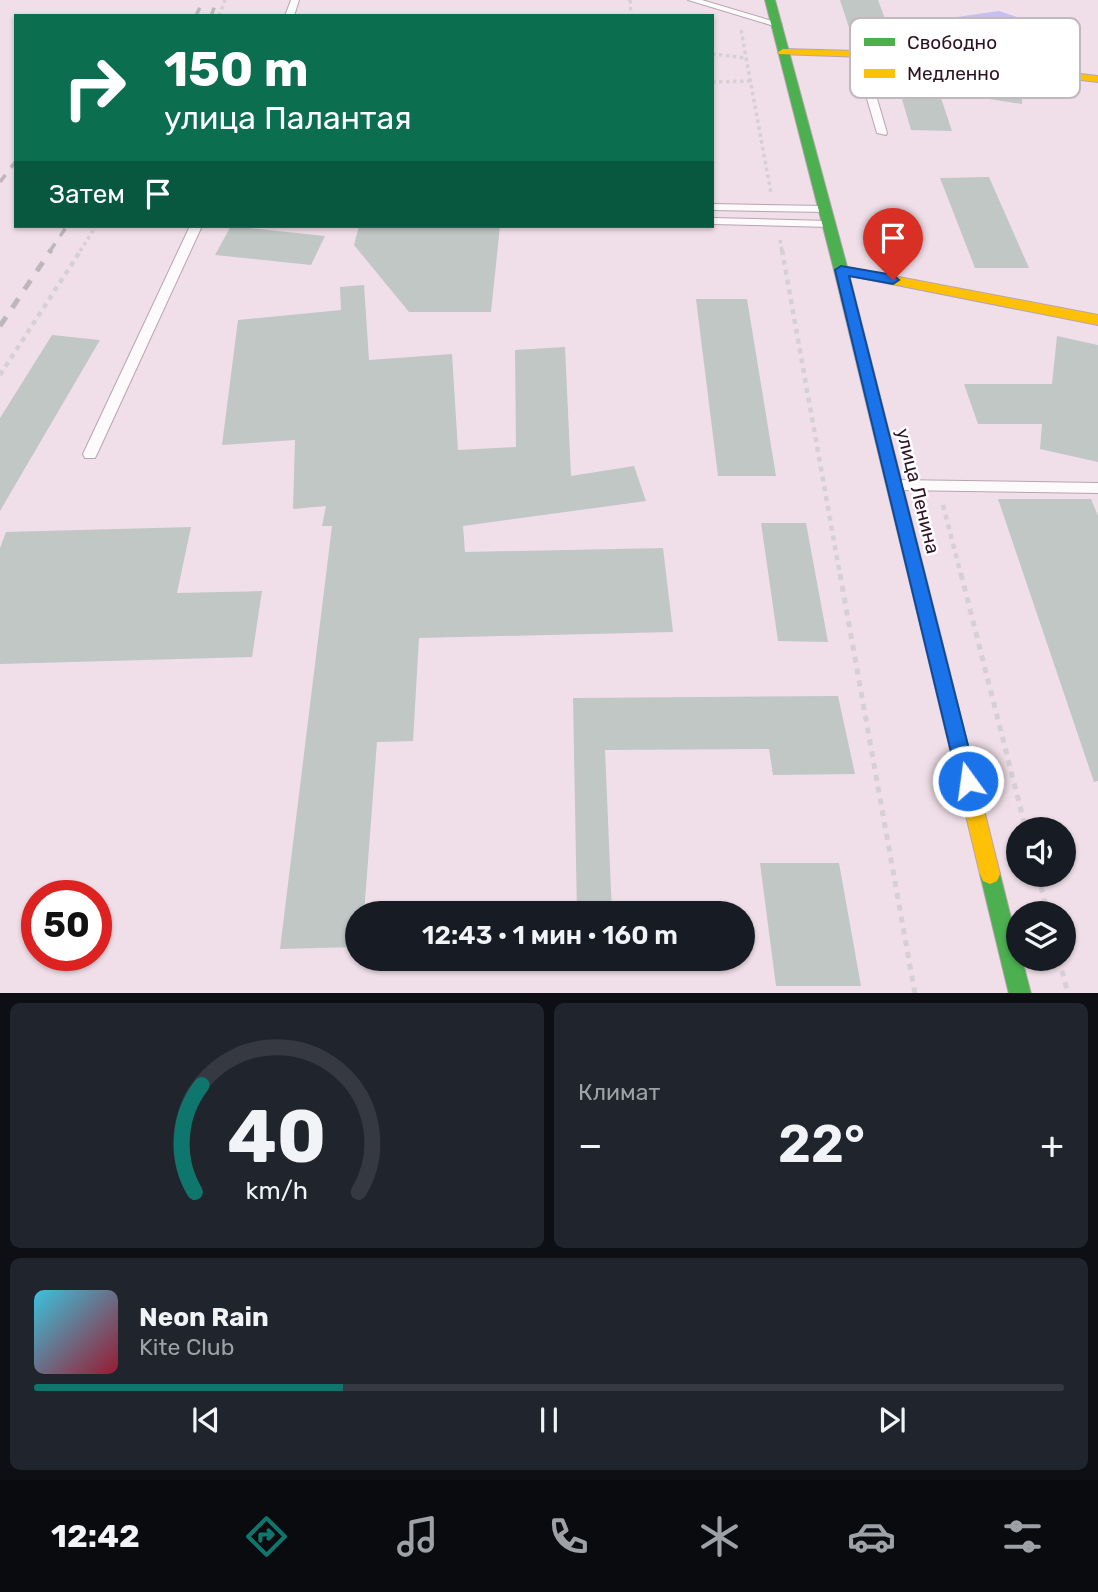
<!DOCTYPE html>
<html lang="ru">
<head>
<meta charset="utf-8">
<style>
  :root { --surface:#171b24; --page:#20242c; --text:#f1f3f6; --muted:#9ea1a6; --line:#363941; --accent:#0f766e }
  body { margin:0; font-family:Rubik,sans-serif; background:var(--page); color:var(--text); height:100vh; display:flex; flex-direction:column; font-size:26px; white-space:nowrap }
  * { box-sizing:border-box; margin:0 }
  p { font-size:23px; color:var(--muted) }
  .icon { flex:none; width:38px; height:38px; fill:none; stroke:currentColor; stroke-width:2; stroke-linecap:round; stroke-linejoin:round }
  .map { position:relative; height:993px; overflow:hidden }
  .panel { display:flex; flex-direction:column; gap:10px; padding:10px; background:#0d0f14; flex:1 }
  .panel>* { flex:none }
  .top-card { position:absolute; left:14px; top:14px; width:700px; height:214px; border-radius:0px; box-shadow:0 2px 5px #0004; background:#0b6e4f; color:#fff; overflow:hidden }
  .buttons { position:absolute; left:1006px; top:817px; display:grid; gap:14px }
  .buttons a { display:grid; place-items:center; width:70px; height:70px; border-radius:50%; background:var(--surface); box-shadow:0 2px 5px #0004; font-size:35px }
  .speed { position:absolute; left:21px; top:880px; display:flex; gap:14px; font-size:35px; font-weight:700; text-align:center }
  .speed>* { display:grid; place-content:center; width:91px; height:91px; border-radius:50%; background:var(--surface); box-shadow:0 2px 5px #0004; line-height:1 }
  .speed .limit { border:10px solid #d22; background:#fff; color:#111 }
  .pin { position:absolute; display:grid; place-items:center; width:60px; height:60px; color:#fff; margin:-72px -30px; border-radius:50% 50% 50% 0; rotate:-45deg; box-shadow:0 0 7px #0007 }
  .pin .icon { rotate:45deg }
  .me { position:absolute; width:77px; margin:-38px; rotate:346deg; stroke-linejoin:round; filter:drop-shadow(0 0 5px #0008) }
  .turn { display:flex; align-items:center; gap:24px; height:147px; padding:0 35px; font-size:32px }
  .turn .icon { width:91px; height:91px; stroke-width:2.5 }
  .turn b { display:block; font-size:49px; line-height:60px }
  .then { display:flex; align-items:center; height:66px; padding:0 35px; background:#0003; gap:14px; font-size:26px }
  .big { font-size:52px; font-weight:600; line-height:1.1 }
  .panel .tile { flex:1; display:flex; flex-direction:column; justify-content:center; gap:10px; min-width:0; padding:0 24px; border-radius:10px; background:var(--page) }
  .panel .dial { align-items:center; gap:0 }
  .dial svg { height:182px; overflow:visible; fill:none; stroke:var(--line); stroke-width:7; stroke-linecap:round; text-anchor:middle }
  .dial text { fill:var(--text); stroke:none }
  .song { display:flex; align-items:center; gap:21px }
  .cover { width:84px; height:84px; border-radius:10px; background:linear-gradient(135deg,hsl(190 70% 55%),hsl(350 70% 35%)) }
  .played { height:7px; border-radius:4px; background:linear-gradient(90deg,var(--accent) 30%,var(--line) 30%) }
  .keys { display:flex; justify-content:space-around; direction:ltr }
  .heat { display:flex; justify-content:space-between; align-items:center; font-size:38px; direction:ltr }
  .panel .tiles { flex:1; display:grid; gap:10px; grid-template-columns:1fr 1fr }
  .tile:last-child { grid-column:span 2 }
  .trip { position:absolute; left:345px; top:901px; width:410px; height:70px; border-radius:35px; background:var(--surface); box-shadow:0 2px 5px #0004; font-weight:600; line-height:70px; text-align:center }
  .tabs { display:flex; height:112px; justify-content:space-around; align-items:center; background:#090b0e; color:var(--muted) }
  .tabs .icon { width:49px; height:49px }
  .tabs .on { color:var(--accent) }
  .tabs b { font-size:32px; color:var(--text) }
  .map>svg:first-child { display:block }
</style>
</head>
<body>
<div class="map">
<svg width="1098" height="994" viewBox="0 0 1098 994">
  <rect width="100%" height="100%" fill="#f0dfe8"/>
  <path fill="#c6c0ef" d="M999 11 1029 21 1026 37 1018 47 967 48 928 44 931 26 943 19Z"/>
  <path fill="#c0c7c5" d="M840 0H878L887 24H878L885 43H854Z
    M970 75 1023 82 1022 104 969 96Z
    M897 82 936 83 952 131 911 130Z
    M989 177 1029 268H975L940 178Z
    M231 226 325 236 311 265 215 255Z
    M359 226H500L491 312H409L354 245Z
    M364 285 369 360 452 354 458 450 516 447 515 350 565 347 571 476 634 466 646 501 463 526 465 552 663 548 673 632 419 638 413 741 377 742 364 914H357V947L280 949 332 526H322L326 506 293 509 295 440 222 445 238 320 341 310 340 287Z
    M696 299H747L776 476H718Z
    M52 335 100 340 0 511V418Z
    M1057 336 1098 345V462L1040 449 1042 424H978L964 384H1052Z
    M998 499H1091L1098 516V781L1094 782Z
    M761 523H806L828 642 778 641Z
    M191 527 177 593 262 591 252 657 0 664V548L6 532Z
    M838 696 855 774 773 775 769 749 605 750 612 914H577L573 698Z
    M760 863H839L861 986H776Z"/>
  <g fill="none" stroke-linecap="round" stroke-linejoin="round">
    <g stroke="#b8a4af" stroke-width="2">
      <path id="lane" d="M291 0H299L294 16H285Z
        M688 0H702L782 24 774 26Z
        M859 51 864 54 887 133 886 135 877 133 854 54Z
        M712 204 825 206 831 209 825 212 712 210Z
        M712 218 829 221 835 224 829 227 712 224Z
        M190 226H202L97 454 95 458H85L83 454Z
        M896 480 1098 483V493L896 490 891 489 889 485 891 481Z"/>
    </g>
    <g stroke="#b8a4af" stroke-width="2">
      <path id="fast" d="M765 0H775L848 270 944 649 941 654 935 657 929 654 926 649 834 270Z
        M990 864 997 867 1000 874 1018 946V959H1022L1031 994H1009L980 874 983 867Z"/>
    </g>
    <g stroke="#b8a4af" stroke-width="2">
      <path id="slow" d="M783 49 893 52 1098 76V82L893 58 779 54 778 52Z
        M841 266 1098 315V325L836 273 834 270Z
        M935 641 941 644 944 649 1000 874 997 881 990 884 983 881 980 874 926 649 929 644Z"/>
    </g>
    <path stroke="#d6d0d3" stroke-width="3.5" stroke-dasharray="3.5 3.5" stroke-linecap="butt" d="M630 0 631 16
      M219 16 225 0
      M741 30 771 193
      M712 54 746 58
      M712 82 751 81
      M780 240 782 251
      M80 251 96 226"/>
    <path stroke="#d6d0d3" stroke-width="4.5" stroke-dasharray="5 5" stroke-linecap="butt" d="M782 250 840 575
      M0 375 81 250
      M943 505 961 575"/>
    <path stroke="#d6d0d3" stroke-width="5" stroke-dasharray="6 6" stroke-linecap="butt" d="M840 574 915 994
      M961 574 1026 830
      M1038 875 1048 914
      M1059 959 1068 994"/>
    <use href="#lane" fill="#fdfafc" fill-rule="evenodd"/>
    <use href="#fast" fill="#4caf50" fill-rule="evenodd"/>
    <use href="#slow" fill="#ffc107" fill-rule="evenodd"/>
    <path stroke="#bdb7ba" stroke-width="3.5" stroke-dasharray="9 9" stroke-linecap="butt" d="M196 16 203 0
      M211 16 217 0
      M0 182 16 161
      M50 251 67 226"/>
    <path stroke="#bdb7ba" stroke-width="5" stroke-dasharray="11 11" stroke-linecap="butt" d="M0 326 51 250"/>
  </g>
  <path fill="#1a73e8" stroke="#114b97" stroke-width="2" d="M841 266 893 275 899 280 893 284 849 276 977 781 975 787 968 790 961 787 958 781 835 270Z"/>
  <g text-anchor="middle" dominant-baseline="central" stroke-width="5" stroke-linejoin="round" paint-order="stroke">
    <g font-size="19" fill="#2f1323" stroke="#fff">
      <text transform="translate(918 491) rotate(76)">улица Ленина</text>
    </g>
  </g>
  <rect x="850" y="18" width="230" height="80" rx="10" fill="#fff" stroke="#c1b8bd" stroke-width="2"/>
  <rect x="864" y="38" width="31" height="8" fill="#4caf50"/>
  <rect x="864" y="69" width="31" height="9" fill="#ffc107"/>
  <g font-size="19" fill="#2f1323">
    <text x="907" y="49">Свободно</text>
    <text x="907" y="80">Медленно</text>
  </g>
</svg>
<div class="buttons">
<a><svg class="icon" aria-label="sound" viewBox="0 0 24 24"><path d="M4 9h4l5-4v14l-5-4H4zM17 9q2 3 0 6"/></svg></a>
<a><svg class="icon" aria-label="layers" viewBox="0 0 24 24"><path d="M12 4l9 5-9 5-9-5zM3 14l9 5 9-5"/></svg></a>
</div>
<div class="speed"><div class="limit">50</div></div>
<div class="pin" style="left:893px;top:280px;background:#d93025"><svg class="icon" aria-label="arrive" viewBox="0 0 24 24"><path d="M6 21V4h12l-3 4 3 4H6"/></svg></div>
<svg class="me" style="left:968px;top:781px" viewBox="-20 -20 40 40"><circle r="17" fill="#1a73e8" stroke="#fff" stroke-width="3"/><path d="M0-11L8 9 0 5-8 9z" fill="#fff"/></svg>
<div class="trip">12:43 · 1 мин · 160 m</div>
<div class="top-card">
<div class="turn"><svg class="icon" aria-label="right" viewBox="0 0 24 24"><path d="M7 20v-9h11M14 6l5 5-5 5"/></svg><div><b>150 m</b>улица Палантая</div></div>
<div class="then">Затем<svg class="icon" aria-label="arrive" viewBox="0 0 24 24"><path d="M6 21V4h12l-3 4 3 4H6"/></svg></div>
</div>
</div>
<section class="panel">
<div class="tiles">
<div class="tile dial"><svg viewBox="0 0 100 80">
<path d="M14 69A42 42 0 1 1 86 69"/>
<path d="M14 69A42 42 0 0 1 17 22" stroke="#0f766e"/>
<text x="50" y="56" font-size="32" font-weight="700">40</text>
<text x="50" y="72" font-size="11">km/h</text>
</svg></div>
<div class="tile"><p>Климат</p>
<div class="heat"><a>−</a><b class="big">22°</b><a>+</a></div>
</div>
<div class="tile">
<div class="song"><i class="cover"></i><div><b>Neon Rain</b><p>Kite Club</p></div></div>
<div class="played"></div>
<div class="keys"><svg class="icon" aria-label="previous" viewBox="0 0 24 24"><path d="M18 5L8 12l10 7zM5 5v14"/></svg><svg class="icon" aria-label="pause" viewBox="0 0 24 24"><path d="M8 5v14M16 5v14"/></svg><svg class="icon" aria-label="next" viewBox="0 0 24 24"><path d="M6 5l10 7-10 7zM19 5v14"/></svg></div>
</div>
</div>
</section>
<nav class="tabs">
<b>12:42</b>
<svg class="icon on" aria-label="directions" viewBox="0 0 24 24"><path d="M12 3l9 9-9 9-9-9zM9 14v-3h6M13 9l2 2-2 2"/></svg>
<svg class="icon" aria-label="music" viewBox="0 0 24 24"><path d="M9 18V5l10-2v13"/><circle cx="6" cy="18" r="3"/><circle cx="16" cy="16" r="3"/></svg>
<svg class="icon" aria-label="phone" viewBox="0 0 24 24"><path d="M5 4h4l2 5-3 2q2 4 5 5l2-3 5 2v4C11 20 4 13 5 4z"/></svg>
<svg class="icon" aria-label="climate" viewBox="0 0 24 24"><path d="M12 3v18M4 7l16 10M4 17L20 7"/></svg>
<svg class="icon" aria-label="car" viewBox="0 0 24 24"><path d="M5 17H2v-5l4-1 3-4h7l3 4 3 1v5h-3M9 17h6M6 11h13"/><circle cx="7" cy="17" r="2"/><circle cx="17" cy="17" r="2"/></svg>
<svg class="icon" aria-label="filters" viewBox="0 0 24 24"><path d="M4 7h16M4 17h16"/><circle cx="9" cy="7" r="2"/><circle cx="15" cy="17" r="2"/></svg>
</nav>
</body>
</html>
